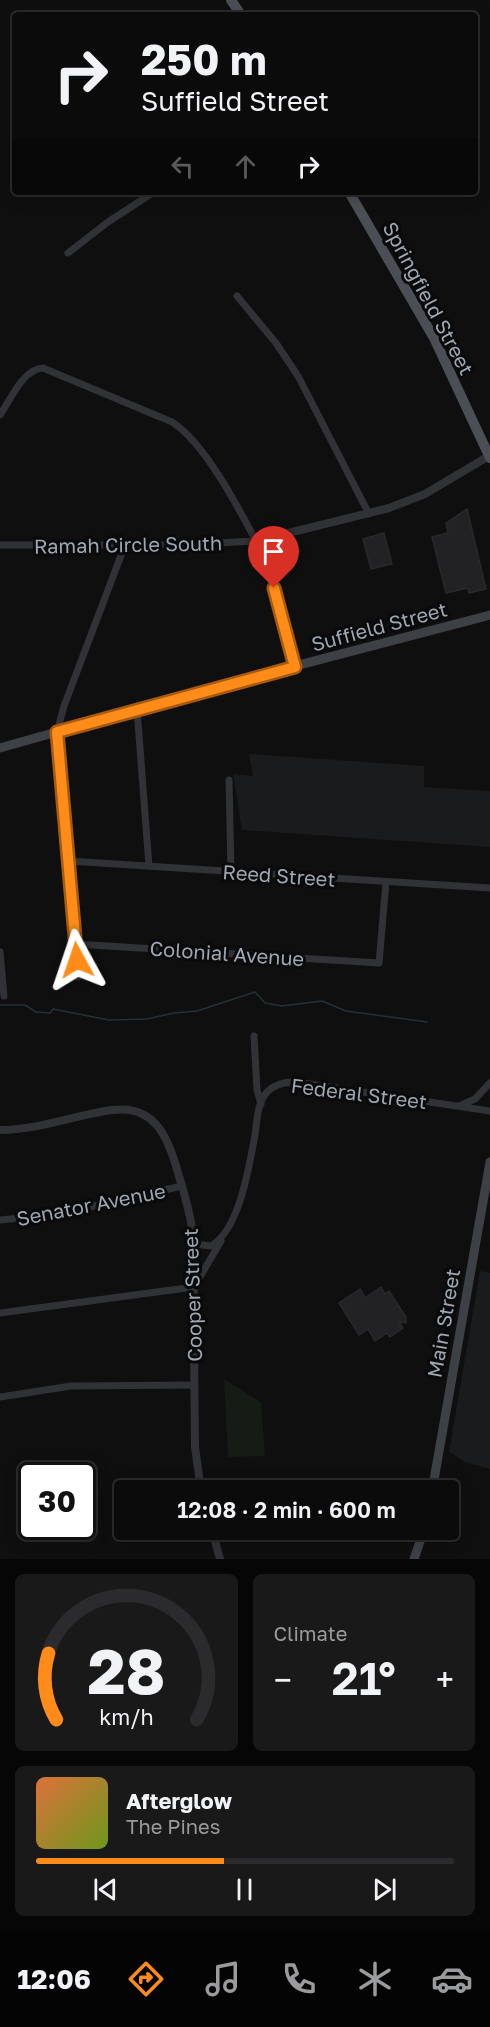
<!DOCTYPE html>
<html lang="en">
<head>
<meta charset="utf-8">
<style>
  :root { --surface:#0b0b0c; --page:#19191a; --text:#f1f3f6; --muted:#9a9b9d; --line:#2b2b2d; --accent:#ff8c18 }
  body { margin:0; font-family:"Golos Text",sans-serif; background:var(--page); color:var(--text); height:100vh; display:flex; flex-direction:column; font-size:22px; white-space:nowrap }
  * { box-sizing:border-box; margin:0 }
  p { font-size:20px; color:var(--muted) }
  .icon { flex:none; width:33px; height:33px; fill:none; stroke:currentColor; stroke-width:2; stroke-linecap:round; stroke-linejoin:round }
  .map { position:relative; height:1559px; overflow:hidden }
  .sheet { display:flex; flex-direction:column; gap:15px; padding:15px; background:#060607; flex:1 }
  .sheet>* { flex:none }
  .hud { position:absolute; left:12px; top:12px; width:466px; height:183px; border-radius:6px; box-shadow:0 3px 15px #0003,0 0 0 2px var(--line); background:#0b0b0c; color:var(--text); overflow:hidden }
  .speed { position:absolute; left:18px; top:1462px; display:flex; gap:12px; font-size:30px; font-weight:700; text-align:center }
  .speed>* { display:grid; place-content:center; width:78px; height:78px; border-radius:50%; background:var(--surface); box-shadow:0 3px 15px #0003,0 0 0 2px var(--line); line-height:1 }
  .speed .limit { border:3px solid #111; border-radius:9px; background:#fff; color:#111 }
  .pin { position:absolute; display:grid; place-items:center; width:51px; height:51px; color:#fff; margin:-62px -26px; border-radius:50% 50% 50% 0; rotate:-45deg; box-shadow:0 0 6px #0007 }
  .pin .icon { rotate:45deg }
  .me { position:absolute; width:66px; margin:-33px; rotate:355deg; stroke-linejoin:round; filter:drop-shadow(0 0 4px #0008) }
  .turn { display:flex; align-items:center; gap:21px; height:126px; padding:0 30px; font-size:27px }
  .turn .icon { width:78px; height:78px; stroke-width:2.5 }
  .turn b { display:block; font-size:42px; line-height:51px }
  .lanes { display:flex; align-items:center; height:57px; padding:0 30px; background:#0003; justify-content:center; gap:30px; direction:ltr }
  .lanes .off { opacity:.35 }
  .big { font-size:45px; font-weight:600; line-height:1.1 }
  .sheet .tile { flex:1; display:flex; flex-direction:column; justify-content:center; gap:9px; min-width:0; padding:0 21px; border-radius:9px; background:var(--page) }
  .sheet .dial { align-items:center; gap:0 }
  .dial svg { height:156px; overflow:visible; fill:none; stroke:var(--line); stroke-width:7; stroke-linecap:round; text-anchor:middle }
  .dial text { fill:var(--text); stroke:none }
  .song { display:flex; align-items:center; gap:18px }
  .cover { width:72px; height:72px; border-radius:9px; background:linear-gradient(135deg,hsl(20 70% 55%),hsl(80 70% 35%)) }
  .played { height:6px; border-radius:3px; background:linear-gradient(90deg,var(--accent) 45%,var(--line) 45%) }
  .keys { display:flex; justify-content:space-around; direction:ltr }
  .heat { display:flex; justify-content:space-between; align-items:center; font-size:33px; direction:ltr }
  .sheet .tiles { flex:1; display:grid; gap:15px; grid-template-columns:1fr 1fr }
  .tile:last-child { grid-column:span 2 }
  .trip { position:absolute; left:114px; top:1480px; width:345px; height:60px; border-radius:6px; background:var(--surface); box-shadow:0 3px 15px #0003,0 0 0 2px var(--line); font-weight:600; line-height:60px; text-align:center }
  .tab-bar { display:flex; height:96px; justify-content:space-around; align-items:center; background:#040405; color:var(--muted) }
  .tab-bar .icon { width:42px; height:42px }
  .tab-bar .selected { color:var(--accent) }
  .tab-bar b { font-size:27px; color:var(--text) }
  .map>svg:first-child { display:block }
</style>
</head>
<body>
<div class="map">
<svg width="490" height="1559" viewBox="0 0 490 1559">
  <rect width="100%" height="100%" fill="#0f0f10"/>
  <path fill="#1a1b1d" d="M249 754 424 766V787L490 791V847L242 830 233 774 253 776Z
    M480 1271 490 1273V1469L465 1462 449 1452Z"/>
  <path fill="#151b15" d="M224 1379 261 1402 265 1456 228 1457Z"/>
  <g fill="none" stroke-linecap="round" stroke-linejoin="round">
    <path stroke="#253035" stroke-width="1.5" d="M0 1005H25L36 1012 50 1013 53 1009 109 1020 147 1019 174 1013 197 1011 255 992 265 1003 282 1006 322 1001 346 1011 427 1022"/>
  </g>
  <path fill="#222225" stroke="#29292d" stroke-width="1.5" d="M467 509 486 589 469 593 468 588 446 593 432 537 448 533 446 523Z
    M384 533 392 564 371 569 363 539Z
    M381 1287 385 1294 389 1291 406 1317V1323L399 1322 403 1328 390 1337 387 1333 375 1341 368 1329 359 1335 339 1303 360 1289 365 1298Z"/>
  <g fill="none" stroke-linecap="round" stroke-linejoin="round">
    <path stroke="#303236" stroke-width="7" d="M68 253 108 222 154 192
      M237 296 276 343 298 376 369 514
      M0 415C11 399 23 369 43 368L172 422C204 442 238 507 256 541L176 545H0
      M137 709 149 866
      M229 780 231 872
      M68 861 490 888
      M75 944 379 963 386 882
      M0 952 4 996
      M78 977 57 732 64 706 125 545
      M254 1036 257 1090 261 1104
      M461 1105 475 1099 490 1083
      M0 1220 59 1214 182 1186
      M193 1244 211 1246C240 1229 249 1166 255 1135 257 1121 257 1102 268 1091 278 1082 291 1081 303 1083L490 1111
      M0 1313 194 1287 221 1241
      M0 1397 71 1386 195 1385"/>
    <path stroke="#303236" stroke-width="8" d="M295 667 274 588 256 541 389 508 425 494 489 456
      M0 1130C38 1130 75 1115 112 1110 158 1104 169 1142 179 1176 185 1195 190 1214 193 1234L195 1447 201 1491
      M212 1530 220 1559"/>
    <path stroke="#3d4146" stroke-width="9" d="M0 748 234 682 490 615
      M432 1491 490 1162
      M414 1559 424 1530"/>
    <path stroke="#4b4f55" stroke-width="10" d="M231 0 241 15
      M349 192 434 338 490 458"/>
  </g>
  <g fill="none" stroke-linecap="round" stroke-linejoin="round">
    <g stroke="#a65b10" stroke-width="15">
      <path id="route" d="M77 960 57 732 295 667 274 588"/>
    </g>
    <use href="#route" stroke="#ff8c18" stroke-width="10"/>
  </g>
  <g text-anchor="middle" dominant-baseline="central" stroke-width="6" stroke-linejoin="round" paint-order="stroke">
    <g font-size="20" fill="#9ea8b3" stroke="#0a0a0b">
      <text transform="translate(429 298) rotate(62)">Springfield Street</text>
      <text transform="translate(128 544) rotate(-1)">Ramah Circle South</text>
      <text transform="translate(379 626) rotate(-15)">Suffield Street</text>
      <text transform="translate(279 875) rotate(4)">Reed Street</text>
      <text transform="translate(227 953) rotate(4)">Colonial Avenue</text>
      <text transform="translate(359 1093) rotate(7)">Federal Street</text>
      <text transform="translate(91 1204) rotate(-11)">Senator Avenue</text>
      <text transform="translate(192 1295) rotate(-92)">Cooper Street</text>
      <text transform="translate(443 1323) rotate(-80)">Main Street</text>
    </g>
  </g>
</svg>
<div class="speed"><div class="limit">30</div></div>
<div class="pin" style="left:274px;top:588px;background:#d93025"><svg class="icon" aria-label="arrive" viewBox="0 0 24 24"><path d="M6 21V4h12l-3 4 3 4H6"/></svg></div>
<svg class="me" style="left:77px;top:960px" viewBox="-20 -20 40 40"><path d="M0-17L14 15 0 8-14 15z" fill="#ff8c18" stroke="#fff" stroke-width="4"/></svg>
<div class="trip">12:08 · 2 min · 600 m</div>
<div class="hud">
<div class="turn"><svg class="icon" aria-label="right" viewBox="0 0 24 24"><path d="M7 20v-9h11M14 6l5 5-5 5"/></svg><div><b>250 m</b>Suffield Street</div></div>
<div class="lanes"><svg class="icon off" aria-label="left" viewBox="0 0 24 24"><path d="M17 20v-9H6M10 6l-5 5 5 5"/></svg><svg class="icon off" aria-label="ahead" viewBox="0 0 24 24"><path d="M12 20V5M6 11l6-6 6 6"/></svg><svg class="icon" aria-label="right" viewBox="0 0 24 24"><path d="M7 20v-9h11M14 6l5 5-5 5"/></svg></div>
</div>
</div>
<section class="sheet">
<div class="tiles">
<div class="tile dial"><svg viewBox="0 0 100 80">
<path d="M14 69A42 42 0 1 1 86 69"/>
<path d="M14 69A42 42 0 0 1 10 35" stroke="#ff8c18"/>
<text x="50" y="56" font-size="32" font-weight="700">28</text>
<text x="50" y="72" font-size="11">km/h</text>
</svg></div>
<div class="tile"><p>Climate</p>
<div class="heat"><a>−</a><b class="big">21°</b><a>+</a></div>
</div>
<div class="tile">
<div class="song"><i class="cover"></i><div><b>Afterglow</b><p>The Pines</p></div></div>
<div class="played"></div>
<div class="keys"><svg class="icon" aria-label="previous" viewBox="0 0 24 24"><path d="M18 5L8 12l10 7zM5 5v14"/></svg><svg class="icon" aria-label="pause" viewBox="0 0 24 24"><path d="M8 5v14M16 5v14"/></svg><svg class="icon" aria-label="next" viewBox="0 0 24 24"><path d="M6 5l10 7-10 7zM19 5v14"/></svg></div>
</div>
</div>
</section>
<nav class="tab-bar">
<b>12:06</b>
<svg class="icon selected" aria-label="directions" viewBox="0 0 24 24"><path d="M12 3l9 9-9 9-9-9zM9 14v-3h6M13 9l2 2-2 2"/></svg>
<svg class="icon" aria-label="music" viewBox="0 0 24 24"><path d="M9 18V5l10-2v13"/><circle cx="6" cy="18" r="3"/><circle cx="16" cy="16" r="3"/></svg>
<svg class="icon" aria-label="phone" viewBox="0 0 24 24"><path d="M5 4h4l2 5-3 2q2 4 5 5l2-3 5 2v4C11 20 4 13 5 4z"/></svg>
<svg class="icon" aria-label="climate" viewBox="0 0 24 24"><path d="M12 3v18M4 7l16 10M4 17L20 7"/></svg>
<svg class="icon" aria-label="car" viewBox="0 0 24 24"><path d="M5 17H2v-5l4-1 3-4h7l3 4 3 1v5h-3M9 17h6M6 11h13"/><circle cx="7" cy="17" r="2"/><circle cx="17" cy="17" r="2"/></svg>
</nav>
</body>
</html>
